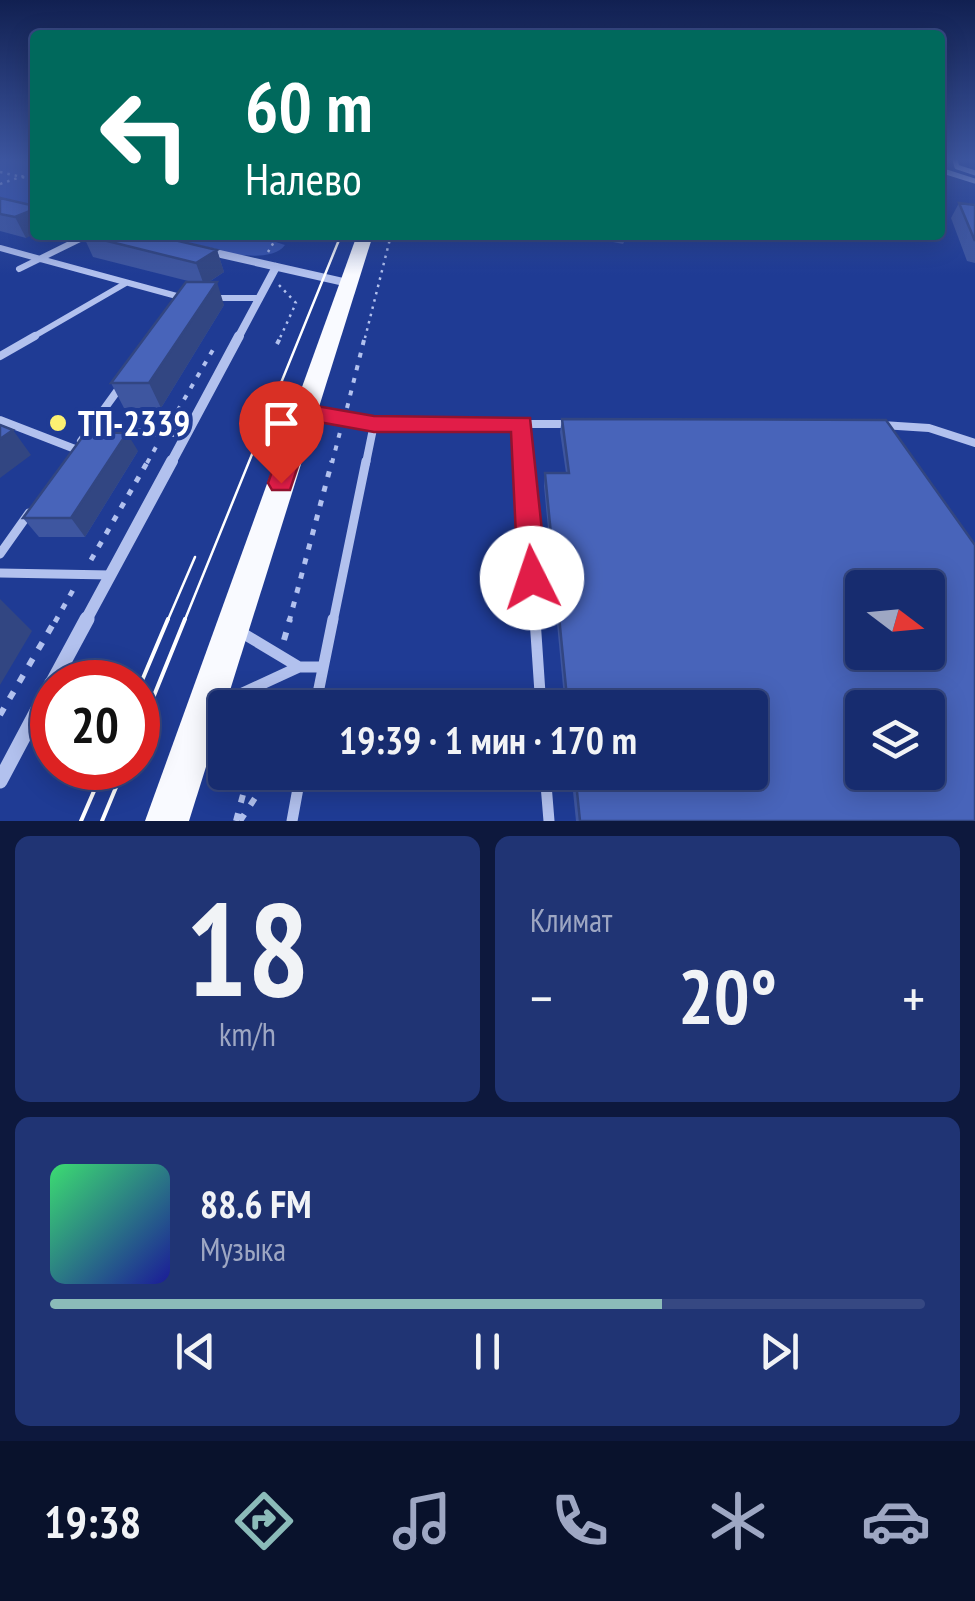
<!DOCTYPE html>
<html lang="ru">
<head>
<meta charset="utf-8">
<style>
  :root { --surface:#172c6f; --page:#203474; --text:#f1f3f6; --muted:#9ea7c3; --line:#364882; --accent:#8bbbb9 }
  body { margin:0; font-family:"PT Sans Narrow",sans-serif; background:var(--page); color:var(--text); height:100vh; display:flex; flex-direction:column; font-size:38px; white-space:nowrap }
  * { box-sizing:border-box; margin:0 }
  p { font-size:32px; color:var(--muted) }
  .icon { flex:none; width:55px; height:55px; fill:none; stroke:currentColor; stroke-width:2; stroke-linecap:round; stroke-linejoin:round }
  .map { position:relative; height:821px; overflow:hidden }
  .drawer { display:flex; flex-direction:column; gap:15px; padding:15px; background:#0d183d; flex:1 }
  .drawer>* { flex:none }
  .banner { position:absolute; left:30px; top:30px; width:915px; height:210px; border-radius:10px; box-shadow:0 5px 25px #0003,0 0 0 2px var(--line); background:#00695c; color:#fff; overflow:hidden }
  .needle { width:65px; rotate:106deg }
  .tools { position:absolute; left:845px; top:570px; display:grid; gap:20px }
  .tools a { display:grid; place-items:center; width:100px; height:100px; border-radius:10px; background:var(--surface); box-shadow:0 5px 25px #0003,0 0 0 2px var(--line); font-size:50px }
  .speed { position:absolute; left:30px; top:660px; display:flex; gap:20px; font-size:50px; font-weight:700; text-align:center }
  .speed>* { display:grid; place-content:center; width:130px; height:130px; border-radius:50%; background:var(--surface); box-shadow:0 5px 25px #0003,0 0 0 2px var(--line); line-height:1 }
  .speed .limit { border:15px solid #d22; background:#fff; color:#111 }
  .pin { position:absolute; display:grid; place-items:center; width:85px; height:85px; color:#fff; margin:-102px -42px; border-radius:50% 50% 50% 0; rotate:-45deg; box-shadow:0 0 10px #0007 }
  .pin .icon { rotate:45deg }
  .me { position:absolute; width:110px; margin:-55px; rotate:356deg; stroke-linejoin:round; filter:drop-shadow(0 0 8px #0008) }
  .turn { display:flex; align-items:center; gap:35px; height:210px; padding:0 50px; font-size:45px }
  .turn .icon { width:130px; height:130px; stroke-width:2.5 }
  .turn b { display:block; font-size:70px; line-height:85px }
  .big { font-size:75px; font-weight:700; line-height:1.1 }
  .drawer .tile { flex:1; display:flex; flex-direction:column; justify-content:center; gap:15px; min-width:0; padding:0 35px; border-radius:15px; background:var(--page) }
  .drawer .dial { align-items:center; gap:0 }
  .dial b { font-size:130px; line-height:1 }
  .song { display:flex; align-items:center; gap:30px }
  .cover { width:120px; height:120px; border-radius:15px; background:linear-gradient(135deg,hsl(140 70% 55%),hsl(240 70% 35%)) }
  .played { height:10px; border-radius:5px; background:linear-gradient(90deg,var(--accent) 70%,var(--line) 70%) }
  .keys { display:flex; justify-content:space-around; direction:ltr }
  .heat { display:flex; justify-content:space-between; align-items:center; font-size:55px; direction:ltr }
  .drawer .tiles { flex:1; display:grid; gap:15px; grid-template-columns:1fr 1fr }
  .tile:last-child { grid-column:span 2 }
  .trip { position:absolute; left:208px; top:690px; width:560px; height:100px; border-radius:10px; background:var(--surface); box-shadow:0 5px 25px #0003,0 0 0 2px var(--line); font-weight:700; line-height:100px; text-align:center }
  .dock { display:flex; height:160px; justify-content:space-around; align-items:center; background:#09122c; color:var(--muted) }
  .dock .icon { width:70px; height:70px }
  .dock .on { color:var(--accent) }
  .dock b { font-size:45px; color:var(--text) }
  .map>svg:first-child { display:block }
</style>
</head>
<body>
<div class="map">
<svg width="975" height="821" viewBox="0 0 975 821">
  <rect width="100%" height="100%" fill="#1f3b94"/>
  <path fill="#3755b2" d="M0 160 35 162V206L0 198Z
    M159 235H254L285 245C266 271 188 242 159 235Z"/>
  <g fill="none" stroke-linecap="round" stroke-linejoin="round">
    <path stroke="#b2c1ee" stroke-width="2.5" stroke-dasharray="2.5 5" stroke-linecap="butt" d="M0 172 35 180
      M0 184 35 172
      M268 252 278 235
      M279 285 296 303 280 338
      M365 338 391 235"/>
    <path stroke="#b2c1ee" stroke-width="4" stroke-dasharray="5 8" stroke-linecap="butt" d="M277 344 281 336
      M347 408 365 336
      M171 422 214 348
      M147 463 156 447
      M332 463 340 432"/>
    <path stroke="#b2c1ee" stroke-width="5" stroke-dasharray="6 9" stroke-linecap="butt" d="M91 560 148 461
      M55 622 73 590
      M289 622 332 461"/>
    <path stroke="#b2c1ee" stroke-width="6" stroke-dasharray="8 11" stroke-linecap="butt" d="M284 640 290 619
      M0 715 56 619
      M236 821 249 772
      M240 821 272 772"/>
    <path stroke="#b2c1ee" stroke-width="5" d="M955 160 957 167 975 173
      M940 170 975 181
      M520 235 541 239 544 235
      M79 239 88 235"/>
    <path stroke="#b2c1ee" stroke-width="6" d="M529 237H543
      M0 248 184 298
      M19 269 84 237
      M213 298H260
      M31 338 126 283"/>
    <path stroke="#b2c1ee" stroke-width="8" d="M0 356 35 336
      M308 412 374 424H568
      M0 420 75 449
      M522 424 525 463
      M882 425 929 428 975 443
      M87 432 187 433
      M81 441 120 387
      M366 463 374 424"/>
    <path stroke="#b2c1ee" stroke-width="9" d="M524 461 535 622
      M0 554 29 513
      M0 573 110 575
      M333 622 366 461"/>
    <path stroke="#b2c1ee" stroke-width="11" d="M535 619 541 708
      M239 631 299 667
      M221 703 299 667H323
      M315 708 333 619
      M545 772 549 821
      M292 821 301 772"/>
    <path stroke="#b2c1ee" stroke-width="8" d="M238 338 276 267"/>
    <path stroke="#b2c1ee" stroke-width="10" d="M171 463 239 336"/>
    <path stroke="#b2c1ee" stroke-width="12" d="M85 622 172 461"/>
    <path stroke="#b2c1ee" stroke-width="15" d="M53 682 87 619
      M0 781 52 683"/>
    <path fill="#b2c1ee" fill-rule="evenodd" d="M198 245 348 279 355 283 348 287 194 252 192 249Z"/>
    <path fill="#f9faff" fill-rule="evenodd" d="M357 235H373L189 821H145Z"/>
    <path stroke="#fff" stroke-width="2.5" d="M167 622 195 557
      M184 622 341 235"/>
    <path stroke="#fff" stroke-width="4" d="M138 690 168 619
      M138 735 185 619
      M81 821 104 768
      M102 821 124 768"/>
  </g>
  <path fill="#3e56a0" d="M0 198 35 206 26 238 0 231Z
    M959 203 975 205V263L967 261 951 218Z
    M83 235 217 250 224 272 209 282 224 305 161 408H124L111 383 192 282 93 257Z
    M578 235H628L623 244Z
    M562 419 975 821H576L571 772H750V708H565L544 486 545 473H566L560 432Z
    M138 451 85 537H39L23 518Z"/>
  <path fill="#324682" d="M35 209V234L26 238 15 217Z
    M217 250 224 272 204 285 196 263Z
    M217 282 224 305 161 408 149 383Z
    M13 430 31 455 0 478V439Z
    M127 433 138 451 85 537 71 518Z
    M0 599 32 631 0 685Z"/>
  <path fill="#4864ba" stroke="#324682" stroke-width="2.5" fill-rule="evenodd" d="M0 198 35 206V209L15 217 0 214Z
    M959 203 975 205V241Z
    M83 235H153L217 250 196 263Z
    M186 282H217L149 383H111Z
    M562 419 886 420 975 545V821H580L575 772H750V708H568L545 473H569ZM862 588H928V652H862ZM862 708H928V772H862Z
    M0 425 13 430 0 439Z
    M86 432 127 433 71 518H23Z"/>
  <linearGradient id="sky" x2="0" y2="1"><stop stop-color="#112051"/><stop offset="0.58" stop-color="#3c559f"/><stop offset="1" stop-color="#3c559f" stop-opacity="0"/></linearGradient>
  <rect width="975" height="275" fill="url(#sky)"/>
  <path fill="#e11d48" stroke="#92132f" stroke-width="2.5" d="M305 404 374 416 530 418 547 578 543 587 532 591 522 587 518 578 511 432H374L313 421 290 490H272L268 483 293 412Z"/>
  <circle fill="#fcf072" stroke="#1f3b94" stroke-width="4" cx="58" cy="423" r="10"/>
  <g text-anchor="middle" dominant-baseline="central" stroke-width="8" stroke-linejoin="round" paint-order="stroke">
    <g font-size="35" font-weight="bold" fill="#fff" stroke="#1f3b94" text-anchor="start">
      <text x="78" y="423">ТП-2339</text>
    </g>
  </g>
</svg>
<div class="tools">
<a><svg class="needle" viewBox="-14 -14 28 28"><path d="M0-13l5 13h-10z" fill="#e53935"/><path d="M0 13l5-13h-10z" fill="#9ea7c3"/></svg></a>
<a><svg class="icon" aria-label="layers" viewBox="0 0 24 24"><path d="M12 4l9 5-9 5-9-5zM3 14l9 5 9-5"/></svg></a>
</div>
<div class="speed"><div class="limit">20</div></div>
<div class="pin" style="left:281px;top:483px;background:#d93025"><svg class="icon" aria-label="arrive" viewBox="0 0 24 24"><path d="M6 21V4h12l-3 4 3 4H6"/></svg></div>
<svg class="me" style="left:532px;top:578px" viewBox="-20 -20 40 40"><circle r="19" fill="#fff"/><path d="M0-13L10 11 0 6-10 11z" fill="#e11d48"/></svg>
<div class="trip">19:39 · 1 мин · 170 m</div>
<div class="banner">
<div class="turn"><svg class="icon" aria-label="left" viewBox="0 0 24 24"><path d="M17 20v-9H6M10 6l-5 5 5 5"/></svg><div><b>60 m</b>Налево</div></div>
</div>
</div>
<section class="drawer">
<div class="tiles">
<div class="tile dial"><b>18</b><p>km/h</p></div>
<div class="tile"><p>Климат</p>
<div class="heat"><a>−</a><b class="big">20°</b><a>+</a></div>
</div>
<div class="tile">
<div class="song"><i class="cover"></i><div><b>88.6 FM</b><p>Музыка</p></div></div>
<div class="played"></div>
<div class="keys"><svg class="icon" aria-label="previous" viewBox="0 0 24 24"><path d="M18 5L8 12l10 7zM5 5v14"/></svg><svg class="icon" aria-label="pause" viewBox="0 0 24 24"><path d="M8 5v14M16 5v14"/></svg><svg class="icon" aria-label="next" viewBox="0 0 24 24"><path d="M6 5l10 7-10 7zM19 5v14"/></svg></div>
</div>
</div>
</section>
<nav class="dock">
<b>19:38</b>
<svg class="icon on" aria-label="directions" viewBox="0 0 24 24"><path d="M12 3l9 9-9 9-9-9zM9 14v-3h6M13 9l2 2-2 2"/></svg>
<svg class="icon" aria-label="music" viewBox="0 0 24 24"><path d="M9 18V5l10-2v13"/><circle cx="6" cy="18" r="3"/><circle cx="16" cy="16" r="3"/></svg>
<svg class="icon" aria-label="phone" viewBox="0 0 24 24"><path d="M5 4h4l2 5-3 2q2 4 5 5l2-3 5 2v4C11 20 4 13 5 4z"/></svg>
<svg class="icon" aria-label="climate" viewBox="0 0 24 24"><path d="M12 3v18M4 7l16 10M4 17L20 7"/></svg>
<svg class="icon" aria-label="car" viewBox="0 0 24 24"><path d="M5 17H2v-5l4-1 3-4h7l3 4 3 1v5h-3M9 17h6M6 11h13"/><circle cx="7" cy="17" r="2"/><circle cx="17" cy="17" r="2"/></svg>
</nav>
</body>
</html>
